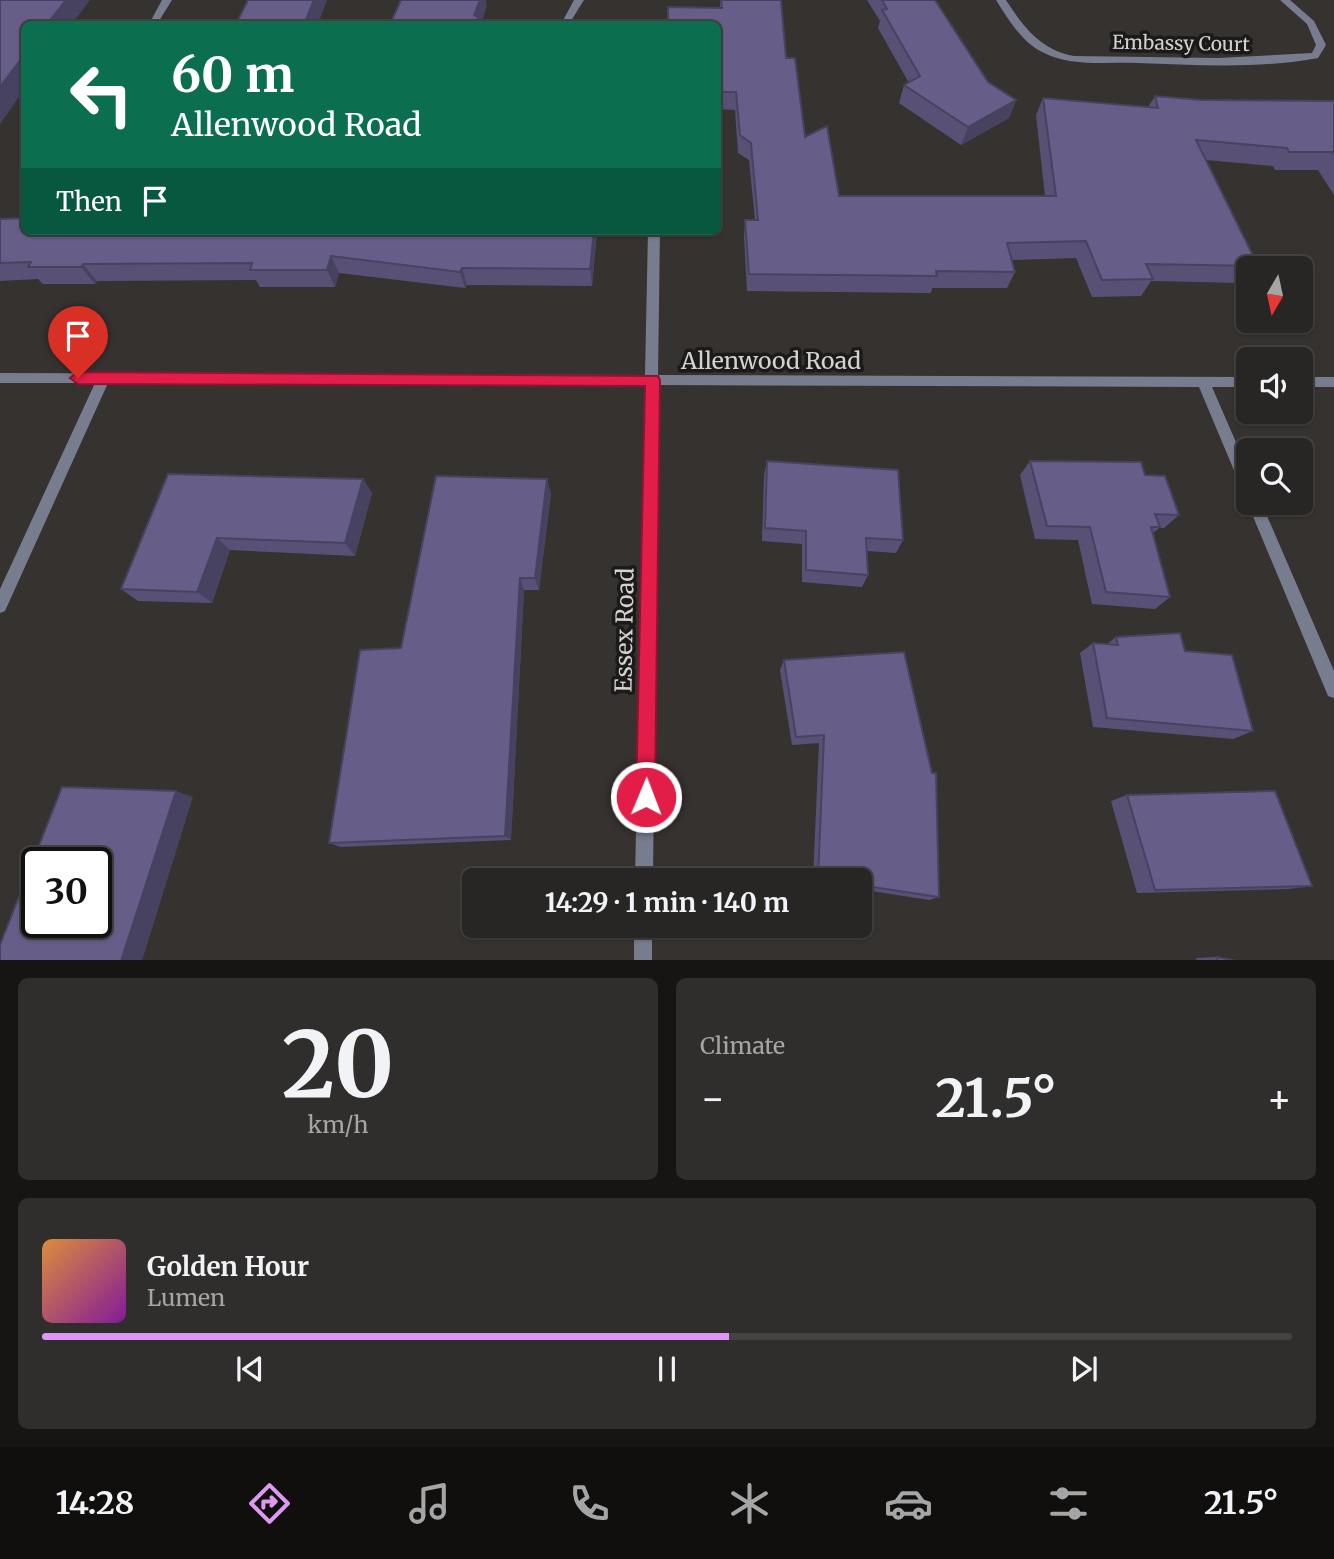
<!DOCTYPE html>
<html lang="en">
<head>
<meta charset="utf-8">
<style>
  :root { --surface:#282624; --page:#302e2c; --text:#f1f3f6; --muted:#a5a5a6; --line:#444341; --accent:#de98f3 }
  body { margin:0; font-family:Merriweather,serif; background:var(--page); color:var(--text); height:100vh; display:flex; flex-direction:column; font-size:26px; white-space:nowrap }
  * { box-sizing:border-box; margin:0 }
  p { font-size:23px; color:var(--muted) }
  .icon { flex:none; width:38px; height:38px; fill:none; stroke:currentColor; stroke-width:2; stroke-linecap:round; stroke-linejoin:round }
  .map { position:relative; height:960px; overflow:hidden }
  .side { display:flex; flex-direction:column; gap:18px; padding:18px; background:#161514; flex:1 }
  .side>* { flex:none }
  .guide { position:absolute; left:21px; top:21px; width:700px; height:214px; border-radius:10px; box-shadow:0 2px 5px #0004,0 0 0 2px var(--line); background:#0b6e4f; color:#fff; overflow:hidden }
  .needle { width:46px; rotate:189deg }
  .controls { position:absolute; left:1236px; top:256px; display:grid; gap:14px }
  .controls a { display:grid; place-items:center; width:77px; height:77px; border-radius:10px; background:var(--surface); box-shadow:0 2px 5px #0004,0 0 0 2px var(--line); font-size:35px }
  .speed { position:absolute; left:21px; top:847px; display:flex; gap:14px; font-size:35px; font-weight:700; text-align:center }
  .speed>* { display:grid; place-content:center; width:91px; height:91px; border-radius:50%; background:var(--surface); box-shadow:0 2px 5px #0004,0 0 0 2px var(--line); line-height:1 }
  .speed .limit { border:4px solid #111; border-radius:10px; background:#fff; color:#111 }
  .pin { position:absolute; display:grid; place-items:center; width:60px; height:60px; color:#fff; margin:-72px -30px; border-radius:50% 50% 50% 0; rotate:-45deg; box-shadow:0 0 7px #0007 }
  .pin .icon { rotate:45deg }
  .me { position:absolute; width:77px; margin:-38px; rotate:1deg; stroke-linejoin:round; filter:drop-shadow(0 0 5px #0008) }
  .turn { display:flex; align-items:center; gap:24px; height:147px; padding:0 35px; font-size:32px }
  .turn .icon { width:91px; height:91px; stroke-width:2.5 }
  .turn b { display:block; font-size:49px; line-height:60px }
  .then { display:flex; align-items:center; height:66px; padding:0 35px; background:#0003; gap:14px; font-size:26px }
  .big { font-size:52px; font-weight:700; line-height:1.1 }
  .side .card { flex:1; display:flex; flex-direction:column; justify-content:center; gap:10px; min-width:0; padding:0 24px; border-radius:10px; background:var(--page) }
  .side .dial { align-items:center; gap:0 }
  .dial b { font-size:91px; line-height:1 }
  .song { display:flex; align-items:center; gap:21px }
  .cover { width:84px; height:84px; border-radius:10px; background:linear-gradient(135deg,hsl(30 70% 55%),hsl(290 70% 35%)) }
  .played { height:7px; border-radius:4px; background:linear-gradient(90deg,var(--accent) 55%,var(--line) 55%) }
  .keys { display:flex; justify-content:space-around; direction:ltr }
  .heat { display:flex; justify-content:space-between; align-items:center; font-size:38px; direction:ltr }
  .side .tiles { flex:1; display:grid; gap:18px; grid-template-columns:1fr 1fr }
  .card:last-child { grid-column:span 2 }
  .trip { position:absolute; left:462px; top:868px; width:410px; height:70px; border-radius:10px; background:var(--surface); box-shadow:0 2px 5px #0004,0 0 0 2px var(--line); font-weight:700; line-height:70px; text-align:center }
  .menu { display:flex; height:112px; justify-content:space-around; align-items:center; background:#100f0e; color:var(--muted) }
  .menu .icon { width:49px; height:49px }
  .menu .selected { color:var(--accent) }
  .menu b { font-size:32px; color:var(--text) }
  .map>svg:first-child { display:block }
</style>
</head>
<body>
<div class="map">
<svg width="1334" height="961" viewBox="0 0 1334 961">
  <rect width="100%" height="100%" fill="#363230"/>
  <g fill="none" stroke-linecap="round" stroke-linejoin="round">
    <path fill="#787c8f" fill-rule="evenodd" d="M162 0H172L157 24H149Z
      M574 0H584L569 24H561Z
      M996 0H1006C1023 27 1041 50 1074 56L1218 58 1312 53 1316 45 1307 24 1280 0H1290L1314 21 1326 45 1318 58C1261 69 1195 65 1137 63 1106 62 1070 67 1042 52 1021 41 1008 19 996 0Z
      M648 231H660L658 375 1248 377V387H1212L1248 470V493L1243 491 1241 487 1199 387 658 385 653 880H635L645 385 108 383 5 611 0 613V589L95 383H0V373L645 375Z
      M1300 377H1334V387H1300Z
      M1248 500V502H1261L1334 671V698L1328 696 1247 502Z
      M634 926H652V961H634Z"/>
  </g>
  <path fill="#585175" d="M720 0H781L786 58 805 137 839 196H1045L1036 115 1043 98 1148 107 1155 96 1201 100 1334 101V195L1318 170H1275L1273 166 1206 160 1258 266 1256 268H1248V278L1243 283 1151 281 1141 296 1092 297 1076 258 1012 260 1015 272 1007 288H932L931 293 747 291 744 237 745 220H755L749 160 738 153 735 110 718 109V24L720 8Z
    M867 0H935L988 82 1016 100 1009 118 961 145 899 103 904 85 909 83 878 28 880 21Z
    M0 219 24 231H597V232L592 286 467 285 465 288 339 273 335 287H260L256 280 97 281 95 284H43L38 279 0 281Z
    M767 461 903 540 896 553 867 551 868 575 862 587 802 582V544L762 541 764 475Z
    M1030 461 1145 475 1179 515 1164 528H1159L1152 534 1170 597 1155 609 1092 604 1078 540 1035 539 1020 475Z
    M168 474 363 479 372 493 355 556 230 550 212 603 138 601 121 589Z
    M551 493 539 590H524L511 840 341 847 329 843Z
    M1116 637 1185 651 1253 731 1233 739 1093 727 1080 653 1093 643 1107 644Z
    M784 660 939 897 929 900 859 889V880H813L819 743 792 745 780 670Z
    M1127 795 1312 886 1288 889 1137 893 1111 801Z
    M1217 957 1237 961H1197L1196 958Z"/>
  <path fill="#47425f" d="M66 0H90L72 24H47Z
    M314 0H327L318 24H304Z
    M480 0H486L487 6 481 24H476L474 15Z
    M24 55V90L0 124V87Z
    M1016 100 1009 118 961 145 968 127Z
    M594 231H597V232L592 286 590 269Z
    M331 256 339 273 335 287 327 270Z
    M83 264 97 281 95 284 81 267Z
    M462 268 467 285 465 288 460 272Z
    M363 479 372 493 355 556 345 543Z
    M547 479 551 493 539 590 535 578Z
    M217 538 230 550 212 603 197 592Z
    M520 578 524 590 511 840 505 836Z
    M176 791 193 797 142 961H121Z"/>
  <path fill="#665e88" stroke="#47425f" stroke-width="2" fill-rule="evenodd" d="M0 0H66L47 24H24V55L0 87Z
    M248 0H314L304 24H236Z
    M401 0H480L474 15 478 17 476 24H390Z
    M721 0H781L786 58H795L805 137 827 126 839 196H1056L1043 98 1158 108 1155 96 1201 100 1334 101V155L1333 152H1289L1287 148 1196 140 1258 266 1146 264 1153 279 1102 280 1086 241 1007 243 1015 272 936 271 937 276 749 274 745 220H758L751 143 740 135 736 92H718V24H668V7L722 8Z
    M882 0H935L988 82 1016 100 968 127 904 85 920 76 882 10 887 9Z
    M24 218V231H594L590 269 462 268 460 272 331 256 327 270H250L252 263 83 264 81 267H28L31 262 0 263V219Z
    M767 461 898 470 903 540 866 538 868 575 806 570V531L765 528Z
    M1030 461 1141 462 1145 475 1165 476 1179 515 1155 514 1160 527H1151L1170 597 1106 592 1090 527 1047 526Z
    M168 474 363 479 345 543 217 538 197 592 121 589Z
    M436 476 547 479 535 578H520L505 836 329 843 360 650 401 648Z
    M1180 633 1185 651 1232 655 1253 731 1107 718 1093 643 1118 645 1116 637Z
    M904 652 932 773H936L939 897 859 885V880H827L818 879 824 735 796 737 784 660Z
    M62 787 176 791 121 961H0V945ZM37 863H96V922H37Z
    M1275 791 1312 886 1155 890 1127 795Z
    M1217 957 1237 961H1218Z"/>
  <path fill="#e11d48" stroke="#92132f" stroke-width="2" d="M78 372 658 376 660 380 655 797 653 804 646 807 639 804 636 797 645 386 78 384 70 378Z"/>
  <g text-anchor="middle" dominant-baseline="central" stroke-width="7" stroke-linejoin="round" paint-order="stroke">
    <g font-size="19" fill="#d4d2d1" stroke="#1c1a19">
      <text transform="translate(1181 43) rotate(1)">Embassy Court</text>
    </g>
    <g font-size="23" fill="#d4d2d1" stroke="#1c1a19">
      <text x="771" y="360">Allenwood Road</text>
      <text transform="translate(624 630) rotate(-89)">Essex Road</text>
    </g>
  </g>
</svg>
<div class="controls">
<a><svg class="needle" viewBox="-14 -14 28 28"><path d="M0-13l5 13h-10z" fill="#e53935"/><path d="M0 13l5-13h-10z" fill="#a5a5a6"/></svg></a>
<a><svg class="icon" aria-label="sound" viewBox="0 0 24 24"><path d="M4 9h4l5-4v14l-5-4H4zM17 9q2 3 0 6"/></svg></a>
<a><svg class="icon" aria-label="search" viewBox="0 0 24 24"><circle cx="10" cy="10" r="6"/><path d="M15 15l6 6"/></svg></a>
</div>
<div class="speed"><div class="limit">30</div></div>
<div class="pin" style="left:78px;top:378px;background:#d93025"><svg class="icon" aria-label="arrive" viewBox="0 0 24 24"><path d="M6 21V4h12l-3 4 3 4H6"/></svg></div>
<svg class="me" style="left:646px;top:797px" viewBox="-20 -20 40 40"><circle r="17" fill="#e11d48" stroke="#fff" stroke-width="3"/><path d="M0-11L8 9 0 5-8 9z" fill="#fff"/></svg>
<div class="trip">14:29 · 1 min · 140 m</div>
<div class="guide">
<div class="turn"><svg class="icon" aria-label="left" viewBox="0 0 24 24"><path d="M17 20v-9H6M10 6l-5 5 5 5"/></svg><div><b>60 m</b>Allenwood Road</div></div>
<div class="then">Then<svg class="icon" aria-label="arrive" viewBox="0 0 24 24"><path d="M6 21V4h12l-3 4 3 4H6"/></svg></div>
</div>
</div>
<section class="side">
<div class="tiles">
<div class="card dial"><b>20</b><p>km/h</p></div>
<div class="card"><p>Climate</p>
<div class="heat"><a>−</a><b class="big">21.5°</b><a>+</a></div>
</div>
<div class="card">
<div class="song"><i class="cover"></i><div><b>Golden Hour</b><p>Lumen</p></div></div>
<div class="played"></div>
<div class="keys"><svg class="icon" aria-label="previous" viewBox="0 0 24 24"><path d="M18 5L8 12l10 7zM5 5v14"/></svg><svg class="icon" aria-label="pause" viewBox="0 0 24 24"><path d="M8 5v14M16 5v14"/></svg><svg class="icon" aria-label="next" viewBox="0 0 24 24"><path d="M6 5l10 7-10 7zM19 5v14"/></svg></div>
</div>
</div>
</section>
<nav class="menu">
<b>14:28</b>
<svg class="icon selected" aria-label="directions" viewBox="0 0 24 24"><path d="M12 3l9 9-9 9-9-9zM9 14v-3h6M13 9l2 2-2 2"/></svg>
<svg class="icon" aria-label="music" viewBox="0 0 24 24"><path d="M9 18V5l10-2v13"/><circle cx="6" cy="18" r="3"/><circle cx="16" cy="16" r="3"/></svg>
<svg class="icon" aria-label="phone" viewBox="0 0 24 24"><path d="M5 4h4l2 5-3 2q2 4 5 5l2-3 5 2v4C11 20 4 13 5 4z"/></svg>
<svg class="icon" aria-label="climate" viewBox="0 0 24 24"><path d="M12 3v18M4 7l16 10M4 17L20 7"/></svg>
<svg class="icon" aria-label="car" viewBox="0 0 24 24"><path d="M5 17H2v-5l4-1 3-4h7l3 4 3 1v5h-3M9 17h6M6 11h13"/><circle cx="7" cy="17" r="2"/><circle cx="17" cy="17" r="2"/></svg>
<svg class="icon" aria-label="filters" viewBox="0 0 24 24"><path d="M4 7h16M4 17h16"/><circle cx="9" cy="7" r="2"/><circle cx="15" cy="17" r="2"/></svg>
<b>21.5°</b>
</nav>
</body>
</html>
